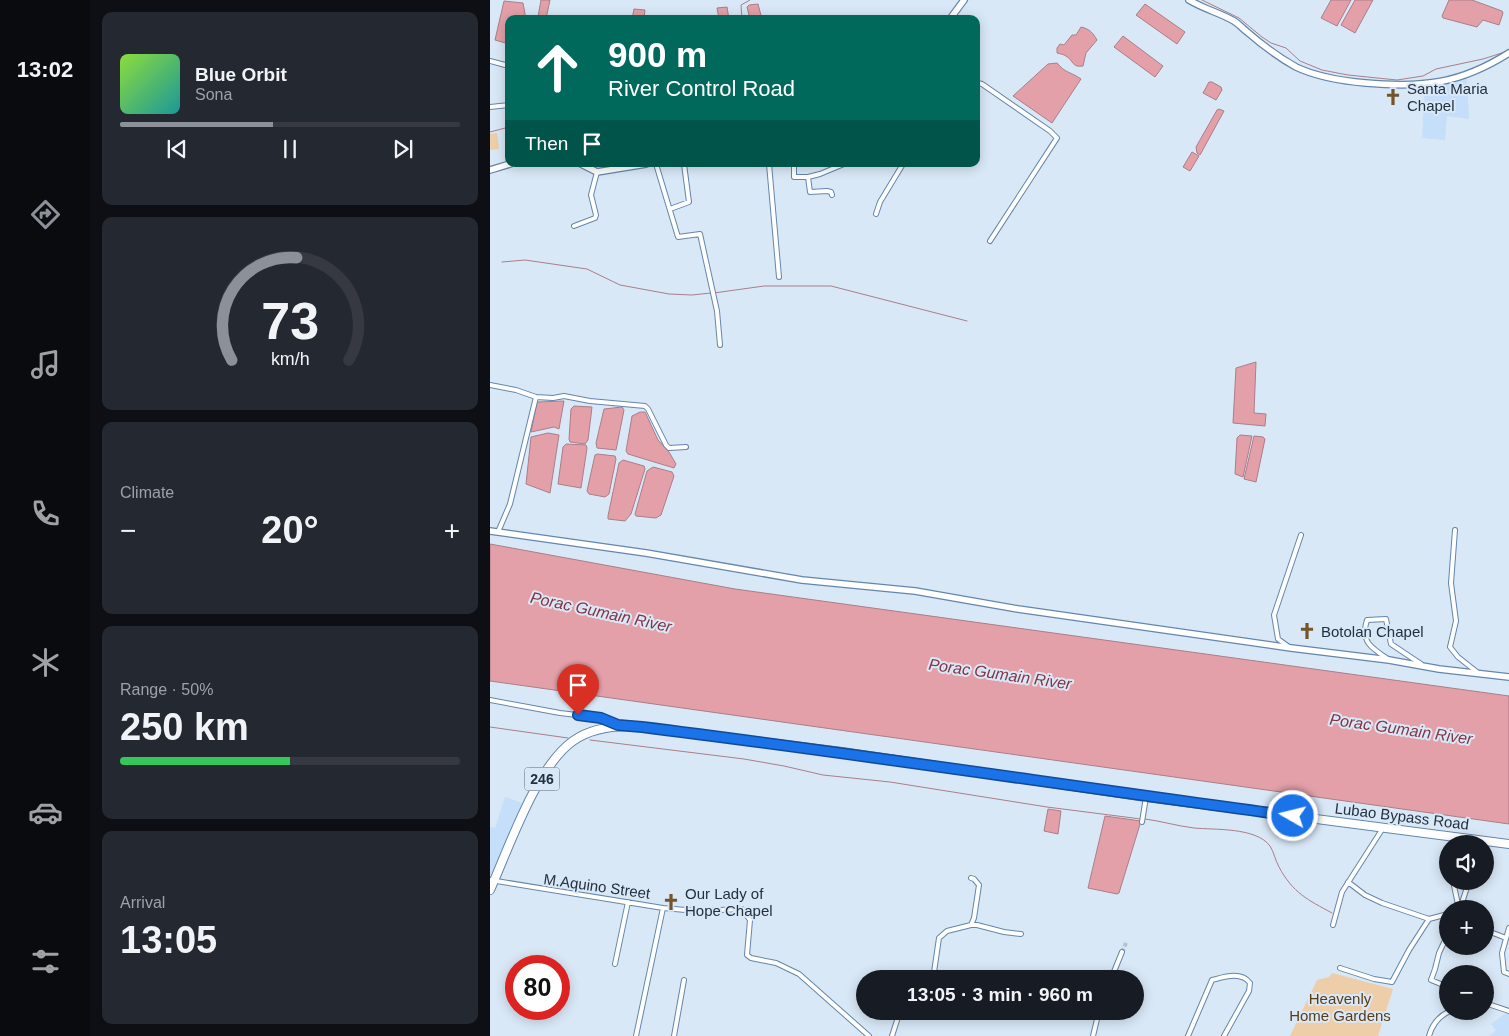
<!DOCTYPE html>
<html lang="en">
<head>
<meta charset="utf-8">
<style>
  :root { --surface:#171b24; --page:#242831; --text:#f1f3f6; --muted:#9ea1a6; --line:#363941; --accent:#8c9099 }
  body { margin:0; font-family:Helvetica,sans-serif; background:var(--page); color:var(--text); height:100vh; display:flex; flex-direction:column; font-size:19px; white-space:nowrap }
  * { box-sizing:border-box; margin:0 }
  p { font-size:16px; color:var(--muted) }
  .icon { flex:none; width:28px; height:28px; fill:none; stroke:currentColor; stroke-width:2; stroke-linecap:round; stroke-linejoin:round }
  .map { position:relative; flex:1; overflow:hidden }
  .sheet { display:flex; flex-direction:column; gap:12px; padding:12px; background:#0d0f14; width:400px }
  .sheet>* { flex:none }
  .banner { position:absolute; left:15px; top:15px; width:475px; height:152px; border-radius:10px; box-shadow:0 2px 12px #0003; background:#00695c; color:#fff; overflow:hidden }
  .controls { position:absolute; left:949px; top:835px; display:grid; gap:10px }
  .controls a { display:grid; place-items:center; width:55px; height:55px; border-radius:50%; background:var(--surface); box-shadow:0 2px 12px #0003; font-size:25px }
  .speed { position:absolute; left:15px; top:955px; display:flex; gap:10px; font-size:25px; font-weight:700; text-align:center }
  .speed>* { display:grid; place-content:center; width:65px; height:65px; border-radius:50%; background:var(--surface); box-shadow:0 2px 12px #0003; line-height:1 }
  .speed .limit { border:8px solid #d22; background:#fff; color:#111 }
  .pin { position:absolute; display:grid; place-items:center; width:42px; height:42px; color:#fff; margin:-51px -21px; border-radius:50% 50% 50% 0; rotate:-45deg; box-shadow:0 0 5px #0007 }
  .pin .icon { rotate:45deg }
  .me { position:absolute; width:55px; margin:-28px; rotate:278deg; stroke-linejoin:round; filter:drop-shadow(0 0 4px #0008) }
  .turn { display:flex; align-items:center; gap:18px; height:105px; padding:0 20px; font-size:22px }
  .turn .icon { width:65px; height:65px; stroke-width:2.5 }
  .turn b { display:block; font-size:35px; line-height:42px }
  .then { display:flex; align-items:center; height:48px; padding:0 20px; background:#0003; gap:10px; font-size:19px }
  .big { font-size:38px; font-weight:700; line-height:1.1 }
  .sheet .tile { flex:1; display:flex; flex-direction:column; justify-content:center; gap:8px; min-width:0; padding:0 18px; border-radius:10px; background:var(--page) }
  .sheet .dial { align-items:center; gap:0 }
  .dial svg { height:130px; overflow:visible; fill:none; stroke:var(--line); stroke-width:7; stroke-linecap:round; text-anchor:middle }
  .dial text { fill:var(--text); stroke:none }
  .song { display:flex; align-items:center; gap:15px }
  .cover { width:60px; height:60px; border-radius:8px; background:linear-gradient(135deg,hsl(90 70% 55%),hsl(180 70% 35%)) }
  .played { height:5px; border-radius:2px; background:linear-gradient(90deg,var(--accent) 45%,var(--line) 45%) }
  .keys { display:flex; justify-content:space-around; direction:ltr }
  .heat { display:flex; justify-content:space-between; align-items:center; font-size:28px; direction:ltr }
  .charge { height:8px; border-radius:4px; background:linear-gradient(90deg,#34c759 50%,var(--line) 0) }
  .trip { position:absolute; left:366px; top:970px; width:288px; height:50px; border-radius:25px; background:var(--surface); box-shadow:0 2px 12px #0003; font-weight:700; line-height:50px; text-align:center }
  main { display:flex; flex:1; min-height:0 }
  .tabs { display:flex; flex-direction:column; width:90px; justify-content:space-around; align-items:center; background:#090b0e; color:var(--muted) }
  .tabs .icon { width:35px; height:35px }
  .tabs .active { color:var(--accent) }
  .tabs b { font-size:22px; color:var(--text) }
  .map>svg:first-child { display:block }
</style>
</head>
<body>
<main>
<nav class="tabs">
<b>13:02</b>
<svg class="icon active" aria-label="directions" viewBox="0 0 24 24"><path d="M12 3l9 9-9 9-9-9zM9 14v-3h6M13 9l2 2-2 2"/></svg>
<svg class="icon" aria-label="music" viewBox="0 0 24 24"><path d="M9 18V5l10-2v13"/><circle cx="6" cy="18" r="3"/><circle cx="16" cy="16" r="3"/></svg>
<svg class="icon" aria-label="phone" viewBox="0 0 24 24"><path d="M5 4h4l2 5-3 2q2 4 5 5l2-3 5 2v4C11 20 4 13 5 4z"/></svg>
<svg class="icon" aria-label="climate" viewBox="0 0 24 24"><path d="M12 3v18M4 7l16 10M4 17L20 7"/></svg>
<svg class="icon" aria-label="car" viewBox="0 0 24 24"><path d="M5 17H2v-5l4-1 3-4h7l3 4 3 1v5h-3M9 17h6M6 11h13"/><circle cx="7" cy="17" r="2"/><circle cx="17" cy="17" r="2"/></svg>
<svg class="icon" aria-label="filters" viewBox="0 0 24 24"><path d="M4 7h16M4 17h16"/><circle cx="9" cy="7" r="2"/><circle cx="15" cy="17" r="2"/></svg>
</nav>
<section class="sheet">
<div class="tile">
<div class="song"><i class="cover"></i><div><b>Blue Orbit</b><p>Sona</p></div></div>
<div class="played"></div>
<div class="keys"><svg class="icon" aria-label="previous" viewBox="0 0 24 24"><path d="M18 5L8 12l10 7zM5 5v14"/></svg><svg class="icon" aria-label="pause" viewBox="0 0 24 24"><path d="M8 5v14M16 5v14"/></svg><svg class="icon" aria-label="next" viewBox="0 0 24 24"><path d="M6 5l10 7-10 7zM19 5v14"/></svg></div>
</div>
<div class="tile dial"><svg viewBox="0 0 100 80">
<path d="M14 69A42 42 0 1 1 86 69"/>
<path d="M14 69A42 42 0 0 1 54 6" stroke="#8c9099"/>
<text x="50" y="56" font-size="32" font-weight="700">73</text>
<text x="50" y="72" font-size="11">km/h</text>
</svg></div>
<div class="tile"><p>Climate</p>
<div class="heat"><a>−</a><b class="big">20°</b><a>+</a></div>
</div>
<div class="tile"><p>Range · 50%</p><b class="big">250 km</b><div class="charge"></div></div>
<div class="tile"><p>Arrival</p><b class="big">13:05</b></div>
</section>
<div class="map">
<svg width="1019" height="1036" viewBox="0 0 1019 1036">
  <rect width="100%" height="100%" fill="#d9e8f7"/>
  <path fill="#c5def9" d="M977 76 979 119 957 116 955 140 932 138 935 86Z
    M15 797 32 803 0 877V827L5 828Z
    M1017 1012 1019 1013V1036H999L1006 1030 1001 1024Z"/>
  <path fill="#eecda9" d="M7 133 9 149 0 150V134Z
    M842 973 903 989 888 1036H800L827 980 839 977Z"/>
  <path fill="#e4a0a9" stroke="#aa7e89" d="M51 0H60L56 19 48 17Z
    M841 0H861L847 26 831 18Z
    M865 0H883L865 33 851 25Z
    M959 0H982L1012 11 1013 13 1009 25 993 20 987 27 953 18 952 16Z
    M14 1 33 3 36 19H19V44L5 40Z
    M268 4 272 19H260L257 7 259 5Z
    M655 4 695 32 687 44 646 15Z
    M237 7 239 19H229L227 8Z
    M144 9 155 10 154 19H142Z
    M591 27C600 29 603 33 607 40L596 53 593 66C582 68 583 60 576 56 573 54 570 54 567 53V48L570 44 574 45 582 35H586Z
    M633 36 673 66 665 77 624 47Z
    M567 63C575 73 581 72 591 79L562 123 523 96 558 64Z
    M719 82H722L731 87 732 90 726 100 713 93Z
    M729 109 734 111 710 155 707 153 706 147 727 110Z
    M702 152 709 156 700 171 693 167Z
    M766 362 764 413 776 414 775 426 743 423 746 368Z
    M74 401 69 429 64 427 41 432 47 402Z
    M84 406 102 407 98 440 95 444 80 442 79 439 81 409Z
    M132 407 134 410 126 450 107 448 106 443 114 409Z
    M150 412H155L168 440 179 452 186 464 184 468 138 454 136 451 142 416Z
    M58 433 69 435 60 493 36 484 41 437Z
    M750 435 762 436 753 477 745 474 747 438Z
    M764 436 773 437 775 439 766 482 754 479Z
    M76 444 96 445 97 448 91 488 68 484 73 447Z
    M107 454 125 456 126 459 119 494 115 497 99 494 97 491 105 455Z
    M133 460 154 466 155 469 141 514 135 521 118 519V516L129 463Z
    M163 467 182 472 184 476 171 515 166 518 146 516 145 514 157 471Z
    M0 544 245 589 1019 696V824L0 681Z
    M558 809 571 811 568 834 554 831Z
    M615 816 651 821 629 893 627 894 598 888Z"/>
  <g fill="none" stroke-linecap="round" stroke-linejoin="round">
    <path stroke="#aa7e89" stroke-width="1" d="M712 0 749 18 772 37 781 43 796 48 810 61 832 70 858 75 907 80 933 76 946 69 993 59 1015 52 1019 49
      M252 19 251 5 260 0
      M0 132 19 127
      M12 262 35 260 97 269 130 285 179 294 202 295 221 293
      M224 293 274 286H341L477 321
      M0 727 78 738
      M100 740 254 759 294 766 333 775 400 782 557 807 651 819
      M655 819C671 821 687 826 704 828 724 830 766 827 780 846 784 852 785 860 789 867 803 893 818 900 842 913"/>
    <path stroke="#b4c3d2" stroke-width="4" stroke-dasharray="4 2" stroke-linecap="butt" d="M632 952 637 941"/>
    <g stroke="#6486aa" stroke-width="6">
      <path id="street" d="M0 61 19 66
        M488 83 492 84 560 131 567 138 500 241
        M0 107 19 105
        M166 164 188 237 210 234 227 311 230 345
        M279 164 289 277
        M304 164V177H318L320 192 337 191 341 192 342 195
        M367 164H369
        M318 177 330 174 354 164
        M180 209 199 202 194 164
        M386 214 390 202 413 164
        M84 226 105 218 106 215 101 195 107 172
        M0 385 26 390 46 397 63 398 74 396 100 401 155 406 158 409 176 445 179 448 196 447
        M965 530 961 583 966 621 960 647 968 657 987 672
        M8 532 20 504 46 397
        M799 647 788 639 784 615 811 535
        M898 659C881 648 870 641 877 620L896 619 901 644 931 664
        M0 700 70 713 111 718 127 725
        M652 822 656 797
        M0 880 173 908 207 911 252 909 260 920 257 955 261 958 286 963 309 974 379 1036
        M963 881 969 909
        M858 882 875 895 892 903 939 919 958 914
        M970 909 979 881
        M481 925 484 918 489 885 484 879 481 878
        M843 925 852 892 893 828
        M1019 928 1012 953 1014 972 1019 974
        M995 930 1016 938
        M958 934 949 953 945 969 941 980 958 987
        M125 964 138 902
        M850 968 884 979 902 982 919 950 939 919
        M443 979 449 938 457 931 481 925H487L514 932 531 934
        M621 979 632 952
        M995 1003 1019 1011
        M963 1011 981 1017
        M146 1036 173 908
        M184 1036 194 980
        M402 1036 410 1011
        M603 1036 609 1011
        M698 1036 722 980C734 977 751 971 760 983L759 991 734 1036
        M939 1036C942 1025 949 1016 960 1011"/>
    </g>
    <g stroke="#6486aa" stroke-width="8">
      <path id="secondary" d="M699 0C714 9 730 13 744 21 749 24 752 28 756 31 771 44 788 57 806 67 827 77 853 81 876 83 933 88 970 84 1019 53
        M460 19 474 0
        M91 164 107 172 156 164
        M0 170 20 164
        M0 531 156 553 312 580 425 591 528 609 801 648 899 660 949 669 1019 677"/>
    </g>
    <g stroke="#6486aa" stroke-width="10">
      <path id="highway" d="M0 890C19 848 46 767 83 741 103 727 129 725 152 727L352 752 656 797 1019 844"/>
    </g>
    <use href="#street" stroke="#fff" stroke-width="4"/>
    <use href="#secondary" stroke="#fff" stroke-width="5.5"/>
    <use href="#highway" stroke="#fff" stroke-width="8"/>
  </g>
  <g fill="none" stroke-linecap="round" stroke-linejoin="round">
    <g stroke="#114b97" stroke-width="12">
      <path id="route" d="M88 715 111 718 128 725 152 727C370 754 586 787 803 816"/>
    </g>
    <use href="#route" stroke="#1a73e8" stroke-width="9"/>
  </g>
  <defs>
    <g id="church-bare" transform="scale(1.35)"><path d="M-1.2-6h2.4v3.5h3.3v2.4h-3.3V6h-2.4V-.1h-3.3v-2.4h3.3Z" fill="#76542b" stroke="#d9e8f7" stroke-width="2.5" paint-order="stroke"/></g>
  </defs>
  <g fill-rule="evenodd">
    <use href="#church-bare" x="903" y="97"/>
    <use href="#church-bare" x="817" y="631"/>
    <use href="#church-bare" x="181" y="902"/>
  </g>
  <g text-anchor="middle" dominant-baseline="central" stroke-width="4" stroke-linejoin="round" paint-order="stroke">
    <rect fill="#d9e8f7" stroke="#596776" stroke-width="1" x="34.5" y="767.5" width="35" height="23" rx="4"/>
    <g font-size="14" font-weight="bold" fill="#22303f">
      <text x="52" y="779">246</text>
    </g>
    <g font-size="15" fill="#22303f" stroke="#d9e8f7" text-anchor="start">
      <text x="917" y="88">Santa Maria<tspan x="917" dy="17">Chapel</tspan></text>
      <text x="831" y="631">Botolan Chapel</text>
      <text x="195" y="893">Our Lady of<tspan x="195" dy="17">Hope Chapel</tspan></text>
    </g>
    <g font-size="15" fill="#22303f" stroke="#d9e8f7">
      <text transform="translate(912 816) rotate(7)">Lubao Bypass Road</text>
      <text transform="translate(107 886) rotate(8)">M.Aquino Street</text>
    </g>
    <g font-size="15" fill="#5a3d17" stroke="#d9e8f7">
      <text x="850" y="998">Heavenly<tspan x="850" dy="17">Home Gardens</tspan></text>
    </g>
    <g font-size="16" font-style="italic" fill="#843444" stroke="#d9e8f7">
      <text transform="translate(111 612) rotate(12)">Porac Gumain River</text>
      <text transform="translate(510 674) rotate(8)">Porac Gumain River</text>
      <text transform="translate(911 729) rotate(8)">Porac Gumain River</text>
    </g>
  </g>
</svg>
<div class="controls">
<a><svg class="icon" aria-label="sound" viewBox="0 0 24 24"><path d="M4 9h4l5-4v14l-5-4H4zM17 9q2 3 0 6"/></svg></a>
<a>+</a>
<a>−</a>
</div>
<div class="speed"><div class="limit">80</div></div>
<div class="pin" style="left:88px;top:715px;background:#d93025"><svg class="icon" aria-label="arrive" viewBox="0 0 24 24"><path d="M6 21V4h12l-3 4 3 4H6"/></svg></div>
<svg class="me" style="left:803px;top:816px" viewBox="-20 -20 40 40"><circle r="17" fill="#1a73e8" stroke="#fff" stroke-width="3"/><path d="M0-11L8 9 0 5-8 9z" fill="#fff"/></svg>
<div class="trip">13:05 · 3 min · 960 m</div>
<div class="banner">
<div class="turn"><svg class="icon" aria-label="ahead" viewBox="0 0 24 24"><path d="M12 20V5M6 11l6-6 6 6"/></svg><div><b>900 m</b>River Control Road</div></div>
<div class="then">Then<svg class="icon" aria-label="arrive" viewBox="0 0 24 24"><path d="M6 21V4h12l-3 4 3 4H6"/></svg></div>
</div>
</div>
</main>
</body>
</html>
